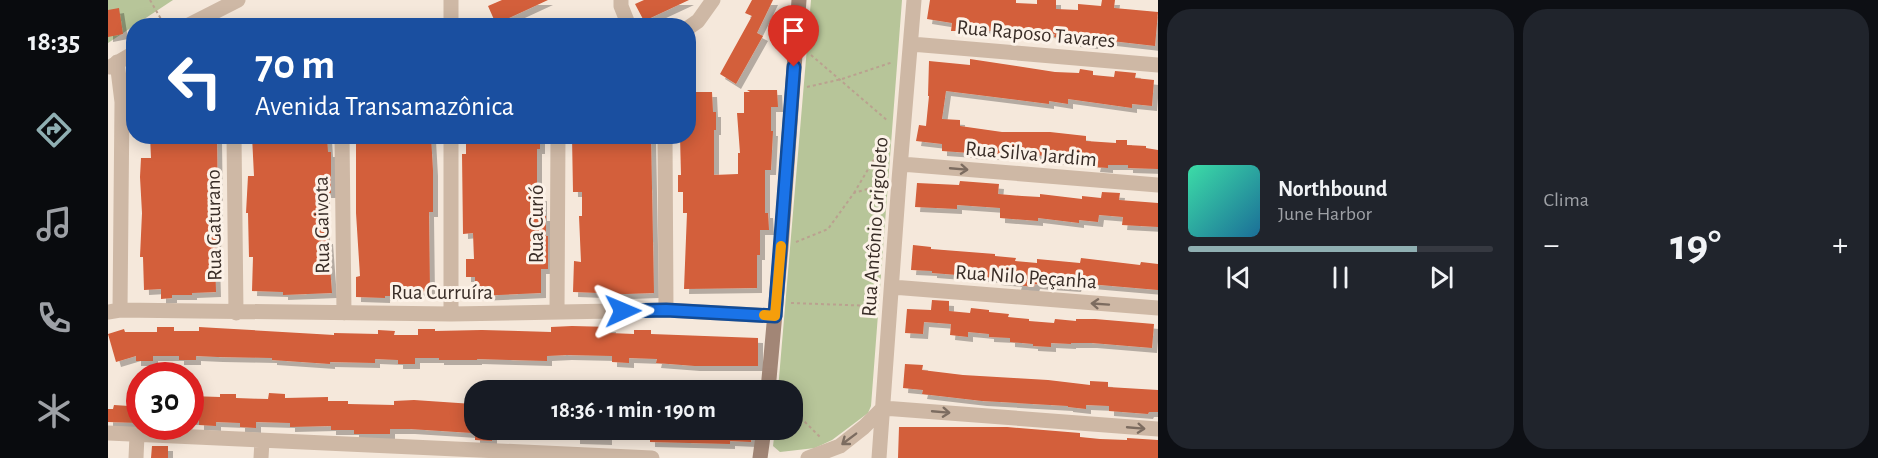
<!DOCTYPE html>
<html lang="pt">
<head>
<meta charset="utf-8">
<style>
  :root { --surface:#171b24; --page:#20242c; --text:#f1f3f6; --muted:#9ea1a6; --line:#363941; --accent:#8fafb2 }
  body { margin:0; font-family:"Alegreya Sans",sans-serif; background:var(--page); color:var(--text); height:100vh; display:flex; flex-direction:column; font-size:22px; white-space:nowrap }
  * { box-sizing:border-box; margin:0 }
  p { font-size:20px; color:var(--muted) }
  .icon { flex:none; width:33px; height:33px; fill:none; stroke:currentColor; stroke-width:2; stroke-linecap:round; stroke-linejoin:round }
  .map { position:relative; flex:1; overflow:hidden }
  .sheet { display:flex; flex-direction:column; gap:9px; padding:9px; background:#0d0f14; width:720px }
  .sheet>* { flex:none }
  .hud { position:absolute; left:18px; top:18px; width:570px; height:126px; border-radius:24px; box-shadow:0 3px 15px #0003; background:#1a4fa0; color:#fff; overflow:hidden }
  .speed { position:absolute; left:18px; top:362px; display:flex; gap:12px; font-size:30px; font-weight:700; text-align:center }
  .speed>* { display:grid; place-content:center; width:78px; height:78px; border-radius:50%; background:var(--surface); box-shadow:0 3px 15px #0003; line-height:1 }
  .speed .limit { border:9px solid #d22; background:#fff; color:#111 }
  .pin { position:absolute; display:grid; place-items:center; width:51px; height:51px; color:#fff; margin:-62px -26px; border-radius:50% 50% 50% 0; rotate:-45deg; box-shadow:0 0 6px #0007 }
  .pin .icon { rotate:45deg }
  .me { position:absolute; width:66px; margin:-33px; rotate:89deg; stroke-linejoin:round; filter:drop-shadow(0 0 4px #0008) }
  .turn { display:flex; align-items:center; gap:21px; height:126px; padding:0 30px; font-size:27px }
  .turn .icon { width:78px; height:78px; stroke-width:2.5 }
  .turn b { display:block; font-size:42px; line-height:51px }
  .big { font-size:45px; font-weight:600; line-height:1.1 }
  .sheet .widget { flex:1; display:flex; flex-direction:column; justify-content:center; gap:9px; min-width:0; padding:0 21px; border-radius:24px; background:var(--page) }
  .song { display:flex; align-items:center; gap:18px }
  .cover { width:72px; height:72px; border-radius:9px; background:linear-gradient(135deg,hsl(160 70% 55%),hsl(200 70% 35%)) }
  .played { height:6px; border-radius:3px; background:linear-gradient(90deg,var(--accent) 75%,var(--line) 75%) }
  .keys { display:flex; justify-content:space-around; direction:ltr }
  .heat { display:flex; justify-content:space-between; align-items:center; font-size:33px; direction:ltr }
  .sheet .tiles { flex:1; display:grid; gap:9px; grid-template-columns:repeat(2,1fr) }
  .trip { position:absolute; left:356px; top:380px; width:339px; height:60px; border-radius:24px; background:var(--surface); box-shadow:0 3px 15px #0003; font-weight:600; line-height:60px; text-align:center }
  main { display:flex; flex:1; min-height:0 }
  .tabs { display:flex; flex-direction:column; width:108px; justify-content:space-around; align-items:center; background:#090b0e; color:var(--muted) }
  .tabs .icon { width:42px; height:42px }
  .tabs .selected { color:var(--accent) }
  .tabs b { font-size:27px; color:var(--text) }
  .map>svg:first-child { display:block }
</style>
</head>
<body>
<main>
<nav class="tabs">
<b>18:35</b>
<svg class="icon selected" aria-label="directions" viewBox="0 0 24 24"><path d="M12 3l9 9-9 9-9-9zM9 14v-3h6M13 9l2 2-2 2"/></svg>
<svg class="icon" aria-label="music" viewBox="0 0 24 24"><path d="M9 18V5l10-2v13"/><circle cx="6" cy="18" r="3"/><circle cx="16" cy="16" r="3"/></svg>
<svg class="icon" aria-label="phone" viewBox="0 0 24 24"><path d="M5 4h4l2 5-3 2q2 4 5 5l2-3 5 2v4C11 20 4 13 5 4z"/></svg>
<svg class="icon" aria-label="climate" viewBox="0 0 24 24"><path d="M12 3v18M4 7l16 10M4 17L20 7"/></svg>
</nav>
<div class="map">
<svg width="1050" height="458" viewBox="0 0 1050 458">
  <defs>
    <filter id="shadow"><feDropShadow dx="5" dy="5" stdDeviation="0" flood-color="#0004"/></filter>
  </defs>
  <rect width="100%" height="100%" fill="#f5e8db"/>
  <path fill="#b7c599" d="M0 0H65L0 43Z
    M703 0H794L763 406 760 413 724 440 707 448 672 452 665 446 667 429H684V390H670Z"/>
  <path fill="#d35e3a" filter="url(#shadow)" d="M394 0H440L388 24 380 6Z
    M536 0H581L536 21 527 4Z
    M644 0H665L649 33 655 36 628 84 612 74 644 16 637 13Z
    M822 0H908V3L929 4V0H948V9L970 10V4L993 6 994 0H1007L1006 8 1050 12 1047 46 986 39 985 44 967 42V39L946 37 947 34 926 31H843L844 23 819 19Z
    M11 8 15 34 0 37V10Z
    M862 59 947 72 971 73 972 69 985 71V75L1006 77 1007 71 1028 73 1027 78 1046 80 1044 106 1024 104V108L960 99V104L941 101V104L838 91 834 119 852 120V126L894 132H942L978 136V141L1008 143V140H1019V145L1038 146V148L1050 150V169L1020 168V165H1000V168L987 167 988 163 959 161 939 158V156L892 153V155L862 154V153L834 151V144L808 141 811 125 818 126 821 96H820L821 61 862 65Z
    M639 90H669L670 107H663V131H665L663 170H657V213H660L661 230H652V255H649V288L576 289 579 213H575V192H570V175H573L572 136H580V92H604L605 112H608V130H606V175L630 174V153H632L629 113H636V92H642Z
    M42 136H109L110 215 107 258 108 292 84 293V295H64V298L53 299V289L36 290 35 257H32L34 213 32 177 33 158H43Z
    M144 136H219L220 152H223V193H217V239H220L224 293 175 295V292L144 291 145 257H141L140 213H138L140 176H146Z
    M248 136H323L325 171V212H321L322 292 296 293V296H277V298L248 297V277L252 276 248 213Z
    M358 136H432V149H429V197L434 196V216H438V236H440V269H433V293L367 296V277H358V259H366L365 233 355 234 354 154H358Z
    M464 136H543L546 293 517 294 465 292 466 261 473 262 471 216H474V192H465Z
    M852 181 891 184 890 194 914 196 932 197V194L974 199V196L993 198 994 192 1012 193 1011 200 1050 203V227L1014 225 1015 217 991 215 990 222 971 220V223L930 218V221L892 218V208L849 205V209L807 207 809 183 851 185Z
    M805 245 823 247V249L887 254V256L908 258 907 261 929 263V259L972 263 973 258 1032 265 1033 262 1050 264V290L969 283 968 287 927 284 926 287 908 285 909 282 888 280V278L824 273V271L803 270Z
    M824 300 841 301V311L862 313 863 308 881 310V312L901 314 900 317 921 319V321L946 323 947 319 968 321V319H987L1046 324 1044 348 984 343H963V344L943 343V347L925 346V344L902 342V338L881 337V334L860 332V337L842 335 843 324 816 322 815 334 797 333 799 309 823 310Z
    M464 326 503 327 502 333 526 334V330H543V334L650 338V366H587L548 363 549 359 521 358V363L504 362V356L459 355 439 356V361L369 359V360H331V358H307V364H290V360L267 359V363L222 362V364L164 360V358L110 357 88 356V360H71V356H45V361H28V356L8 362 0 334 16 329 17 332H49V327H66V331H91V327L108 328 226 335V333L270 334V330L287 331 286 335H310V329H327V331L374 330 443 332V327Z
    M797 364 815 365 814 370 855 375 940 380 982 385V381L1000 382V387L1050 390V412H1041L1040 414 1001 411V406L978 405V409L960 407V406L874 401 814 394 815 390 795 388Z
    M161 393 177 394V398L220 397V401H240V404L286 405V401L306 400 365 404 364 433 302 429H282V434H246V430H223V426L182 427V423L148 422V428L132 427V423L108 422V426L91 425V420H82V396L112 397V394H128V398L160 399Z
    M21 396 32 397V423L0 422V409H5L6 405 21 406Z
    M791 427H899L972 433V437L992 439 1019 440V438L1050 440V458H790Z
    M367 429H384V441L367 440Z
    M467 429H499V440L467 439Z
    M542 429H644L643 442 622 441V444L542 442Z
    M44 446H60V458H43Z"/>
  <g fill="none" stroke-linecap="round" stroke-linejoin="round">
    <path stroke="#baa18f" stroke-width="2" stroke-dasharray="3 3" stroke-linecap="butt" d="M42 0 57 26
      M703 55 780 121
      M699 87 734 79 785 62
      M746 193 765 161 779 149
      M688 242 720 229 746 193 776 184
      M683 303 767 306
      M684 409 713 438"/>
    <path stroke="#ceb8a5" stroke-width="15" d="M343 0V26
      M513 0V6L521 26
      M79 26 130 0
      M580 28 590 21 605 0
      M803 44 1050 65
      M9 62 14 102 12 310
      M2 67 26 53
      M126 136 128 313
      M234 136 236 313
      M343 136V314
      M557 136 558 310
      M793 164 1050 185
      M784 287 1050 308
      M0 312 12 310 343 314 558 310 667 316
      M449 312 450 136
      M0 433 544 458
      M28 458 29 435
      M153 458 154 441
      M700 458 732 446 756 427 775 408 1050 429
      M771 458 791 180 806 0"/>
    <path stroke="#a28676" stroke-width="15" d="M660 390 673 247 691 0
      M652 458 656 429"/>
  </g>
  <defs><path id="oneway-shaft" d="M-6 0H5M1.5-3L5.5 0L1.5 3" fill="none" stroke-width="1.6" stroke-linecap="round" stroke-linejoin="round" transform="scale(1.5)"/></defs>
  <g stroke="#7c6c60">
    <use href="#oneway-shaft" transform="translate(851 169) rotate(5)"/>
    <use href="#oneway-shaft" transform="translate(992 304) rotate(-176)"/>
    <use href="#oneway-shaft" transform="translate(833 412) rotate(5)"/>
    <use href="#oneway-shaft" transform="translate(1028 428) rotate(5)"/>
    <use href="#oneway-shaft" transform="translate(741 439) rotate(143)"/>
  </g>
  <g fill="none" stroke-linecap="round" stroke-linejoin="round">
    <g stroke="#114b97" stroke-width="15">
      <path id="route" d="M515 311 558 310 667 316 686 67"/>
    </g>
    <use href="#route" stroke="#1a73e8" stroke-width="10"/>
    <path stroke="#f59e0b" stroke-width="10" d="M656 315 667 316 673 246"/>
  </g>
  <g text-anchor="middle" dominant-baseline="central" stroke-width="6" stroke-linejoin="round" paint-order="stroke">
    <g font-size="21" fill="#392d27" stroke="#fcf2e8">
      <text transform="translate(928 34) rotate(5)">Rua Raposo Tavares</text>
      <text transform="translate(923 154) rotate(5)">Rua Silva Jardim</text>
      <text transform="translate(428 224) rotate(-90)">Rua Curió</text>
      <text transform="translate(106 225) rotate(-91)">Rua Gaturano</text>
      <text transform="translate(214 225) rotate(-91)">Rua Gaivota</text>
      <text transform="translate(767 227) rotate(-86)">Rua Antônio Grigoleto</text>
      <text transform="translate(918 277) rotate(4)">Rua Nilo Peçanha</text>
      <text x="334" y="292">Rua Curruíra</text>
    </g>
  </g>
</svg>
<div class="speed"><div class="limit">30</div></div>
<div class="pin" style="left:686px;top:67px;background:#d93025"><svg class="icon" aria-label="arrive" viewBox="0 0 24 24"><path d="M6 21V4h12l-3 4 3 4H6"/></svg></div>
<svg class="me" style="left:515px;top:311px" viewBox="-20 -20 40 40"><path d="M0-17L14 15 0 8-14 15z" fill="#1a73e8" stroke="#fff" stroke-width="4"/></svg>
<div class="trip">18:36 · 1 min · 190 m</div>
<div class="hud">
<div class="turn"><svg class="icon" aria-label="left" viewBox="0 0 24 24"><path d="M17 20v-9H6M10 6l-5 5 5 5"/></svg><div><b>70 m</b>Avenida Transamazônica</div></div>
</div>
</div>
<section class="sheet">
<div class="tiles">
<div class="widget">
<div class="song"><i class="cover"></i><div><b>Northbound</b><p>June Harbor</p></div></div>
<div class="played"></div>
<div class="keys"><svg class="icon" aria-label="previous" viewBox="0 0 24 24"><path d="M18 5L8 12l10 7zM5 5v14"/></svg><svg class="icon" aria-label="pause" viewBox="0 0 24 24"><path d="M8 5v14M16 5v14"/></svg><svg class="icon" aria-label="next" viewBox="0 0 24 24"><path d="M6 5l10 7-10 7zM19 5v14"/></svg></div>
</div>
<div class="widget"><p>Clima</p>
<div class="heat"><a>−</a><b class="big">19°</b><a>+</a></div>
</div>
</div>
</section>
</main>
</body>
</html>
